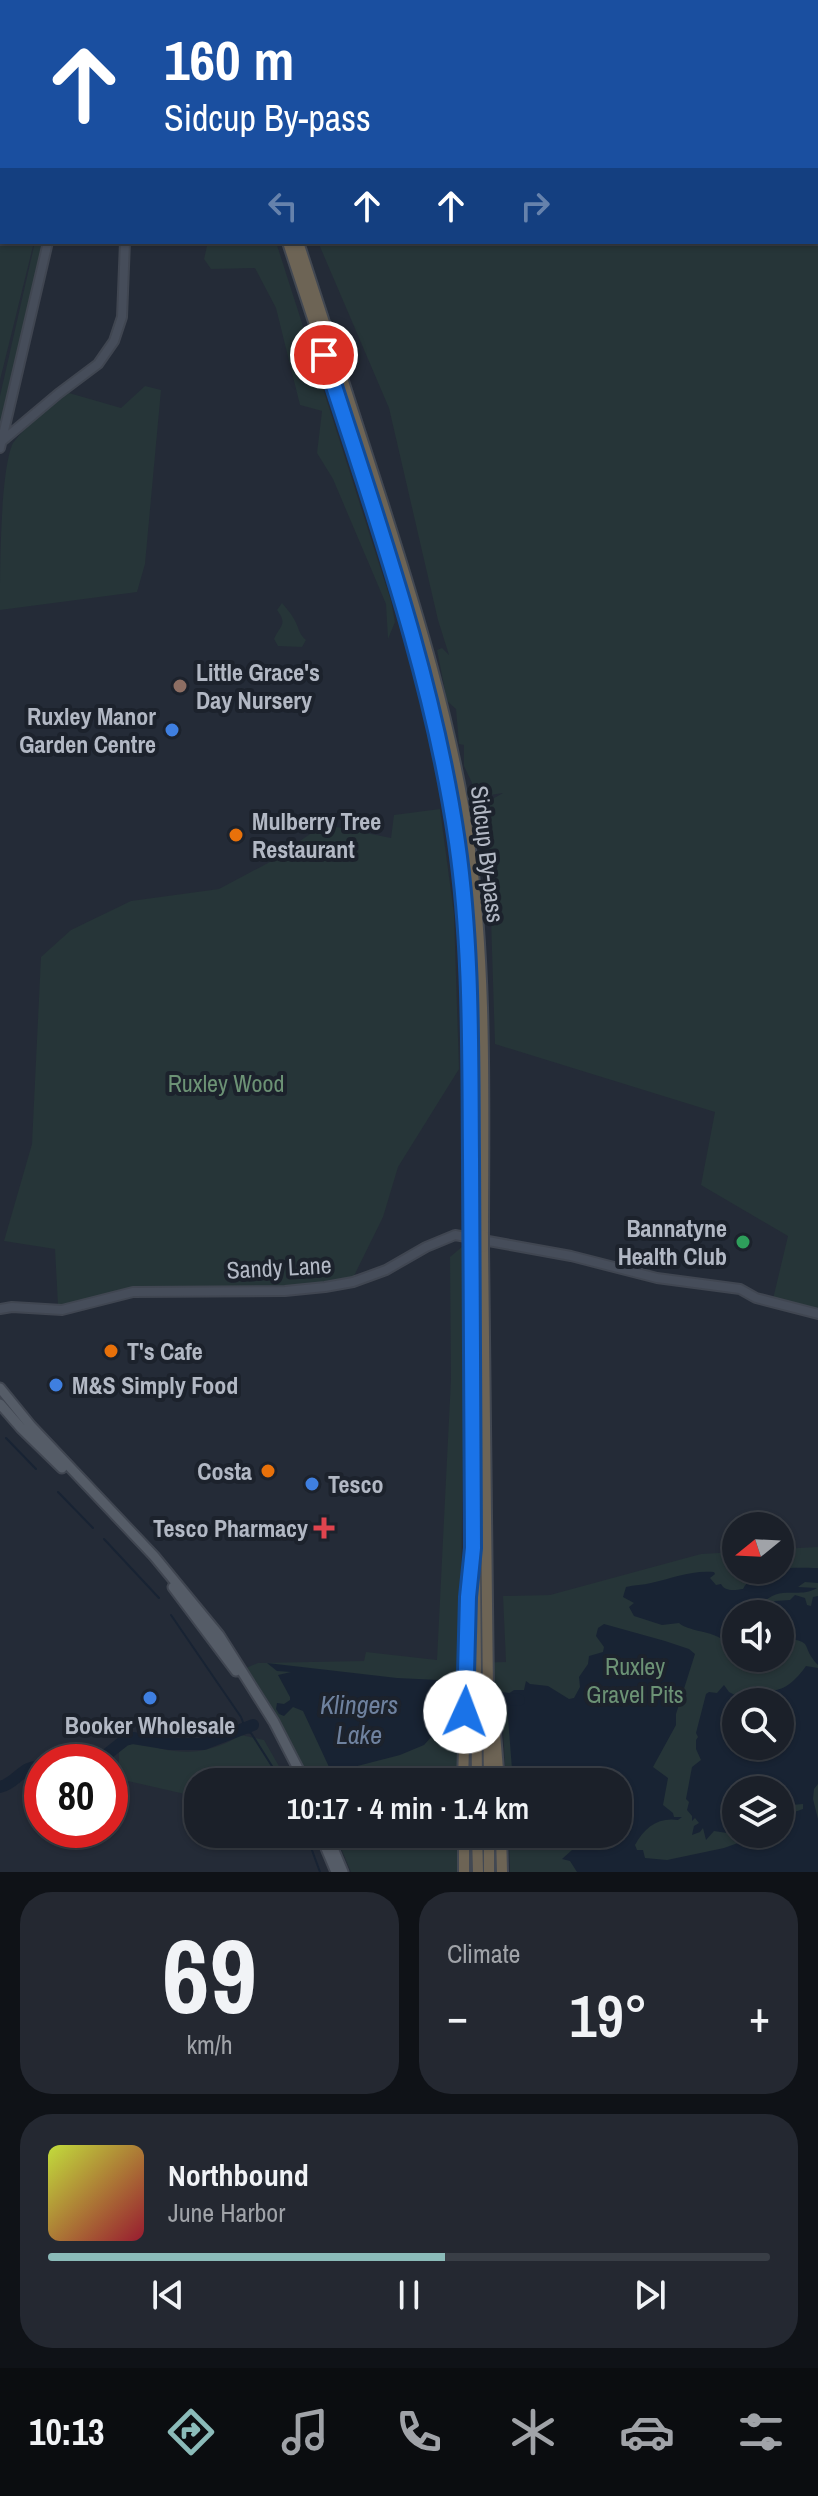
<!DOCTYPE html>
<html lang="en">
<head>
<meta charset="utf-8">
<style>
  :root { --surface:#1b2029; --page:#242831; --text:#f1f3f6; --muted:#a0a3a8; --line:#393e46; --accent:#8bbbb9 }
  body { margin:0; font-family:"Archivo Narrow",sans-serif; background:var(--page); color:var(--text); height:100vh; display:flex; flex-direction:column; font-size:30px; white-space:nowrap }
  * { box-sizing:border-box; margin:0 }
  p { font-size:26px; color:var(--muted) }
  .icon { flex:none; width:44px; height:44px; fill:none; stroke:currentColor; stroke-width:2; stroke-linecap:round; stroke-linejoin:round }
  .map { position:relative; height:1872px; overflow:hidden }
  .panel { display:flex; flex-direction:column; gap:20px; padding:20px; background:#0f1217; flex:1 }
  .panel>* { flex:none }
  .banner { position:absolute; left:0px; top:0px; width:818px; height:244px; box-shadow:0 2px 6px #0004,0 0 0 2px var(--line); background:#1a4fa0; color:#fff; overflow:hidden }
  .needle { width:52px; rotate:252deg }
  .controls { position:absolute; left:722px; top:1512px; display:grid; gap:16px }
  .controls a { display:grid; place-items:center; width:72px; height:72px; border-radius:50%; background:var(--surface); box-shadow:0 2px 6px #0004,0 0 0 2px var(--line); font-size:40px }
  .speed { position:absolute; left:24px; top:1744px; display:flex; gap:16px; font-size:40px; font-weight:700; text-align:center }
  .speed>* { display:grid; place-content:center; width:104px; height:104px; border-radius:50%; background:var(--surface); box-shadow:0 2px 6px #0004,0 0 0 2px var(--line); line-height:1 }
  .speed .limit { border:12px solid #d22; background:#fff; color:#111 }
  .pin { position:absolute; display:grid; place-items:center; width:68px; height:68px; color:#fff; margin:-34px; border:4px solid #fff; border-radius:50%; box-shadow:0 2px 8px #0007 }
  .me { position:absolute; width:88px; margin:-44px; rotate:2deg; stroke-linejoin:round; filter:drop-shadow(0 0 6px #0008) }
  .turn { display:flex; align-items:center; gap:28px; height:168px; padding:0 32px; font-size:36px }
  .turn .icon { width:104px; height:104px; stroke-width:2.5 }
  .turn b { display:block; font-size:56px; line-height:68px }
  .lanes { display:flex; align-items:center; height:76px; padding:0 32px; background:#0003; justify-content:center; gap:40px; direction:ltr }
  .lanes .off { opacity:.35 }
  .big { font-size:60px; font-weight:600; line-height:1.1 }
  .panel .widget { flex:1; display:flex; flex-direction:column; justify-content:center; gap:12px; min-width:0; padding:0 28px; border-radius:32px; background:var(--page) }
  .panel .dial { align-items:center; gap:0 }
  .dial b { font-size:104px; line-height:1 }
  .song { display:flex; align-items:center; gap:24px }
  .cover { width:96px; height:96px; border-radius:12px; background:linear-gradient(135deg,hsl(70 70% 55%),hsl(350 70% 35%)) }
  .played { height:8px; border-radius:4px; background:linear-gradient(90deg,var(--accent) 55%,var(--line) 55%) }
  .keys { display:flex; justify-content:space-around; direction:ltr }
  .heat { display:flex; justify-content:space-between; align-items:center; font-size:44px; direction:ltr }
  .panel .tiles { flex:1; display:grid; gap:20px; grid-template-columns:1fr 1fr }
  .widget:last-child { grid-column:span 2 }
  .trip { position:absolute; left:184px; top:1768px; width:448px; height:80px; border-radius:32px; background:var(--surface); box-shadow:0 2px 6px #0004,0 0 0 2px var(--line); font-weight:600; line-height:80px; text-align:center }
  .tabs { display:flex; height:128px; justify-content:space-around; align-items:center; background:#0b0d10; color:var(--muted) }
  .tabs .icon { width:56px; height:56px }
  .tabs .selected { color:var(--accent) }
  .tabs b { font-size:36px; color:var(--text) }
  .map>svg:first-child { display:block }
</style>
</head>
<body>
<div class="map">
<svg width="818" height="1872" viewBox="0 0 818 1872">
  <rect width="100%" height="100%" fill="#242b37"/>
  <path fill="#263538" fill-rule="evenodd" d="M0 0H82V2H2V242H34L0 380Z
    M704 0H818V1312L773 1299 788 1236 701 1185 715 1112 495 1044 491 919 475 809 503 793 470 798 472 783 464 766V745L459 744 456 709 447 701 437 650 442 648 449 655 438 620 389 408 318 242H816V2H700Z
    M35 242H43L0 425V396Z
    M211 242H276L391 601 395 622 388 639 386 604 333 479 317 453 322 411 300 405 276 308 255 268 211 269 204 259 207 246Z
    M145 386 161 390 145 564 137 592 0 610C0 574 0 470 13 443 27 423 51 407 69 393L121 408Z
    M282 603C286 608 291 613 294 619 299 627 298 633 306 640L302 647 278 646 274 639C280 625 288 625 277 610Z
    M440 809 454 914 459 1069 398 1167 383 1217 352 1280 285 1290H149L65 1306 58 1305 55 1249 4 1241 32 1144 41 957 71 930 131 901 219 889 268 863 313 832 317 823 391 838 394 815Z
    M463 1246 464 1376 460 1663 506 1662 503 1596 550 1595 701 1554 736 1552V1570H780V1549L818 1547V1872H510L509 1834H618V1782H506L502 1712 460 1707 459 1782H311L290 1740 246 1668 258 1663 364 1661 366 1652 437 1660 451 1379 450 1257ZM736 1614H780V1658H736ZM736 1702H780V1746H736ZM736 1790H780V1834H736Z
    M241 1735 264 1740 288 1782H198V1797L119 1779V1748C135 1739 145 1745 162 1749 193 1755 214 1751 241 1735Z
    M335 1834H459L460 1872H351Z"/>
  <path fill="#182333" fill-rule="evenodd" d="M818 1568V1583L805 1582 798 1587 817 1588C797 1600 777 1582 759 1608L764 1610 775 1601 790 1600 795 1595 805 1598 807 1605 811 1606 813 1597 818 1596V1665C798 1643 818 1643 780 1637V1614H736V1636L720 1638C709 1631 688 1631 679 1623L662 1625 634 1616 629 1607 634 1603 623 1597 626 1587C634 1585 643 1585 651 1583 673 1578 691 1570 714 1572L715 1574 710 1578 716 1585 721 1584C725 1592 735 1590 743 1589 757 1564 793 1568 818 1568Z
    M604 1624 665 1641 689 1649 695 1654 676 1714V1725L653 1767 668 1778 663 1805 673 1813 674 1817H682L678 1820C658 1817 645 1827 635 1845L637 1850H643L645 1858 667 1860 724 1848 763 1834H780V1817L803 1809V1804L780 1806V1790H736V1824L729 1823 727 1833 714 1831 706 1840 703 1828 700 1832 692 1835 694 1826 699 1823 695 1818 692 1821V1816L687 1810 689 1802 686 1799 692 1767 701 1760 696 1749V1740L698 1737 696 1733 706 1694 709 1692 717 1693 724 1685 729 1692 739 1697 753 1691 755 1686C778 1698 793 1684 806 1666L818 1668V1784L814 1789 813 1799 818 1819V1872H577L570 1861 562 1859 572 1850 573 1843 545 1842 539 1835 529 1837 527 1834H618V1782H513L507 1705 502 1698 514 1690H524L526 1681 530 1684 548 1686 569 1699 574 1698 580 1687 579 1677 588 1664 589 1656 603 1652 604 1647 596 1636 598 1628ZM736 1702H780V1746H736Z
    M267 1663 397 1678 439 1680 449 1692 444 1723 424 1745 400 1755 338 1771 329 1767 303 1711 293 1707 284 1716 279 1714 276 1709 277 1703 284 1704 290 1700V1697L278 1675 291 1672 277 1671Z"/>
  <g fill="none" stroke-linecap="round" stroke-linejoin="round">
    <path stroke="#182333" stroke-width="2" d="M6 1438 36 1469
      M58 1492 93 1528
      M104 1539 159 1598
      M171 1615 241 1717 244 1725 242 1731 251 1733 282 1782
      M306 1834 320 1872"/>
    <path stroke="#182333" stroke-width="12" d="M465 1694 519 1700
      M97 1762 125 1740 133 1738 170 1744H204L253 1725
      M0 1787C17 1783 23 1764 42 1767"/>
    <g stroke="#404651" stroke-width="10">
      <path id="street" d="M438 2 441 0
        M296 1782V1777"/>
    </g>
    <g stroke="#404651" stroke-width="12">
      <path id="secondary" d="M115 0V2
        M100 2 101 0
        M1 442 58 394 98 364 114 341 122 317 125 242
        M0 448 48 242
        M0 1309 12 1307 62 1310 133 1292 285 1291 325 1287 353 1282 386 1270 426 1247 455 1235 571 1256 657 1278 740 1289 756 1298 818 1314"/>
    </g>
    <g stroke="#404651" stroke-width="13">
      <path id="primary" d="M0 1388 31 1426 154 1556 219 1635 274 1722 305 1782
        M0 1404 21 1428 62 1468
        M173 1587 236 1671
        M320 1834 336 1872
        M327 1834 343 1872"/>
    </g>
    <g stroke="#424852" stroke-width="14">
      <path id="highway" d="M201 0 202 2
        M210 0 211 2
        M223 0V2
        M288 242C351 438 425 636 457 840 477 969 471 1102 472 1232
        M298 242C326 329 354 415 382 502 417 612 452 726 469 842 487 971 483 1104 483 1235
        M472 1246 477 1782
        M483 1247 489 1782
        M494 1721 499 1782
        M463 1782 468 1604
        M464 1834V1872
        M477 1834 478 1872
        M489 1834V1872
        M501 1834 502 1872"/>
    </g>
    <use href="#street" stroke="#373d48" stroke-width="6"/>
    <use href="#secondary" stroke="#464d5a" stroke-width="8"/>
    <use href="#primary" stroke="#555c67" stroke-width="9"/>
    <use href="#highway" stroke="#6d6455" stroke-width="10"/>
    <g stroke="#424852" stroke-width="14" stroke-linecap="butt">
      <path id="highway-bridge" d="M472 1232V1246
        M483 1247V1235"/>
    </g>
    <use href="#highway-bridge" stroke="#6d6455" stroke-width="10"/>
  </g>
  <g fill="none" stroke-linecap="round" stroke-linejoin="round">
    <g stroke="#114b97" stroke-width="20">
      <path id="route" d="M324 355C375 515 433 675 457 842 472 947 470 1053 471 1158 472 1288 473 1418 473 1548L468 1597 465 1712"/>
    </g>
    <use href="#route" stroke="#1a73e8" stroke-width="14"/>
  </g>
  <circle fill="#8d6e63" stroke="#1c222c" stroke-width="3" cx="180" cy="686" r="8"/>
  <g fill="#3f7fe0" stroke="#1c222c" stroke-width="3">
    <circle cx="172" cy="730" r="8"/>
    <circle cx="56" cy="1385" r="8"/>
    <circle cx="312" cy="1484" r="8"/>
    <circle cx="150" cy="1698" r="8"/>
  </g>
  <g fill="#e8710a" stroke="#1c222c" stroke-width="3">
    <circle cx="236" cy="835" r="8"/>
    <circle cx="111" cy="1351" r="8"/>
    <circle cx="268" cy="1471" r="8"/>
  </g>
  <circle fill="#2e9e5b" stroke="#1c222c" stroke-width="3" cx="743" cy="1242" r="8"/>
  <path fill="#e0444e" stroke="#1c222c" stroke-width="3" d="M320 1516h8v8h8v8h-8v8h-8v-8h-8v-8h8z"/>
  <g text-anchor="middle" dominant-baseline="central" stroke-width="8" stroke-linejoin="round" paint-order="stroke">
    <g font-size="24" font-weight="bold" fill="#b2b8c4" stroke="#1c222c" text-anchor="start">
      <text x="196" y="672">Little Grace's<tspan x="196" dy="28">Day Nursery</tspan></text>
      <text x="156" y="716" text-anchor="end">Ruxley Manor<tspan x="156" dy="28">Garden Centre</tspan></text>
      <text x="252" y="821">Mulberry Tree<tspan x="252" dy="28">Restaurant</tspan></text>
      <text x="727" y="1228" text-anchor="end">Bannatyne<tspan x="727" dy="28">Health Club</tspan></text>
      <text x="127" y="1351">T's Cafe</text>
      <text x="72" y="1385">M&amp;S Simply Food</text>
      <text x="252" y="1471" text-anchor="end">Costa</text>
      <text x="328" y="1484">Tesco</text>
      <text x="308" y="1528" text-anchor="end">Tesco Pharmacy</text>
      <text x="150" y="1725" text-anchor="middle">Booker Wholesale</text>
    </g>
    <g font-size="24" fill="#b2b8c4" stroke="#1c222c">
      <text transform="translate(488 854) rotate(83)">Sidcup By-pass</text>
      <text transform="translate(279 1267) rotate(-3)">Sandy Lane</text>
    </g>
    <g font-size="24" fill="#6c9275" stroke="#1c222c">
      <text x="226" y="1083">Ruxley Wood</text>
      <text x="635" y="1666">Ruxley<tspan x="635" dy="28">Gravel Pits</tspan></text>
    </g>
    <g font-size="26" font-style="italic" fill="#6f829f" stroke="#1c222c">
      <text x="359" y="1704">Klingers<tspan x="359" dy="30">Lake</tspan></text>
    </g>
  </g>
</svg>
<div class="controls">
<a><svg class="needle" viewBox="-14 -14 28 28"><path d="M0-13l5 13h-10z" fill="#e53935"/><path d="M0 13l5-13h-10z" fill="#a0a3a8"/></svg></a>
<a><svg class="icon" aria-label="sound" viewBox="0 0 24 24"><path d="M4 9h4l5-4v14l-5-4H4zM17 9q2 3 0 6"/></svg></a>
<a><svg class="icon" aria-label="search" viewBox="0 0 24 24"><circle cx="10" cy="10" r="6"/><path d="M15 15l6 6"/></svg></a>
<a><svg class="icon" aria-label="layers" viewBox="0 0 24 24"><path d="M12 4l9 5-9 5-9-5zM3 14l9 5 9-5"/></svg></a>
</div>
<div class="speed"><div class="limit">80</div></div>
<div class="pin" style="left:324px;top:355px;background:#d93025"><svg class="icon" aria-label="arrive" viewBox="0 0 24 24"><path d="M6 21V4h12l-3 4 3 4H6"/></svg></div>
<svg class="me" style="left:465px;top:1712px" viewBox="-20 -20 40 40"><circle r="19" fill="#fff"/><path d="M0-13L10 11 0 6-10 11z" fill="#1a73e8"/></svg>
<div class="trip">10:17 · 4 min · 1.4 km</div>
<div class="banner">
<div class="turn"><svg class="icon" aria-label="ahead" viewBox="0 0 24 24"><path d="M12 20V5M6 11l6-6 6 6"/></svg><div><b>160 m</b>Sidcup By-pass</div></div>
<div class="lanes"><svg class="icon off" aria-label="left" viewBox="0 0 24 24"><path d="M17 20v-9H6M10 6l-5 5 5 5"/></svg><svg class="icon" aria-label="ahead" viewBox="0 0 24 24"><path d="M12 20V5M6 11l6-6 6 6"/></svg><svg class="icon" aria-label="ahead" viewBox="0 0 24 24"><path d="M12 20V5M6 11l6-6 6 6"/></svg><svg class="icon off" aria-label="right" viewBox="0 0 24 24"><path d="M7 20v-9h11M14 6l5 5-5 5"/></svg></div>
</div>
</div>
<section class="panel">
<div class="tiles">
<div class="widget dial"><b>69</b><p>km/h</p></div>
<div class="widget"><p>Climate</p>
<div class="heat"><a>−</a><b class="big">19°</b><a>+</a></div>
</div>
<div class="widget">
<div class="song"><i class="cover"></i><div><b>Northbound</b><p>June Harbor</p></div></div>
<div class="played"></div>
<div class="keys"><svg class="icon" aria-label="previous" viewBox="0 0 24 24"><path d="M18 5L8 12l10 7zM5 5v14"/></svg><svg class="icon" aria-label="pause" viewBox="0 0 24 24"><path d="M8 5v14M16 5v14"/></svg><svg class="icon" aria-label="next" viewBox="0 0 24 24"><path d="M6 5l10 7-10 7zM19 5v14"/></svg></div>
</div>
</div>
</section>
<nav class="tabs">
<b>10:13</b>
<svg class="icon selected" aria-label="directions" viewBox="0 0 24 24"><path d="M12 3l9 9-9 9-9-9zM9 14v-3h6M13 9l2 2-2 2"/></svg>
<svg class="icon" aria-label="music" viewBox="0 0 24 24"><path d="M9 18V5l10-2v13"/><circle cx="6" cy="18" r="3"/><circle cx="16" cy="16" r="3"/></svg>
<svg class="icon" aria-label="phone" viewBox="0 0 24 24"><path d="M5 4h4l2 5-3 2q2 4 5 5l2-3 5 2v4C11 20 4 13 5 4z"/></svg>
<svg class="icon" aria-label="climate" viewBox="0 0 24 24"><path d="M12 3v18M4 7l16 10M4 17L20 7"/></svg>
<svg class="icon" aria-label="car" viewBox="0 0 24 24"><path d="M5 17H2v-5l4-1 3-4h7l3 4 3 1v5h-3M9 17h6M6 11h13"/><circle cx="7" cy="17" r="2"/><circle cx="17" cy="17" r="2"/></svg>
<svg class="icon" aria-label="filters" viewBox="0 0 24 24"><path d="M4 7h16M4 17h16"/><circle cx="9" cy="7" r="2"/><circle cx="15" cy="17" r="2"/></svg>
</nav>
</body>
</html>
